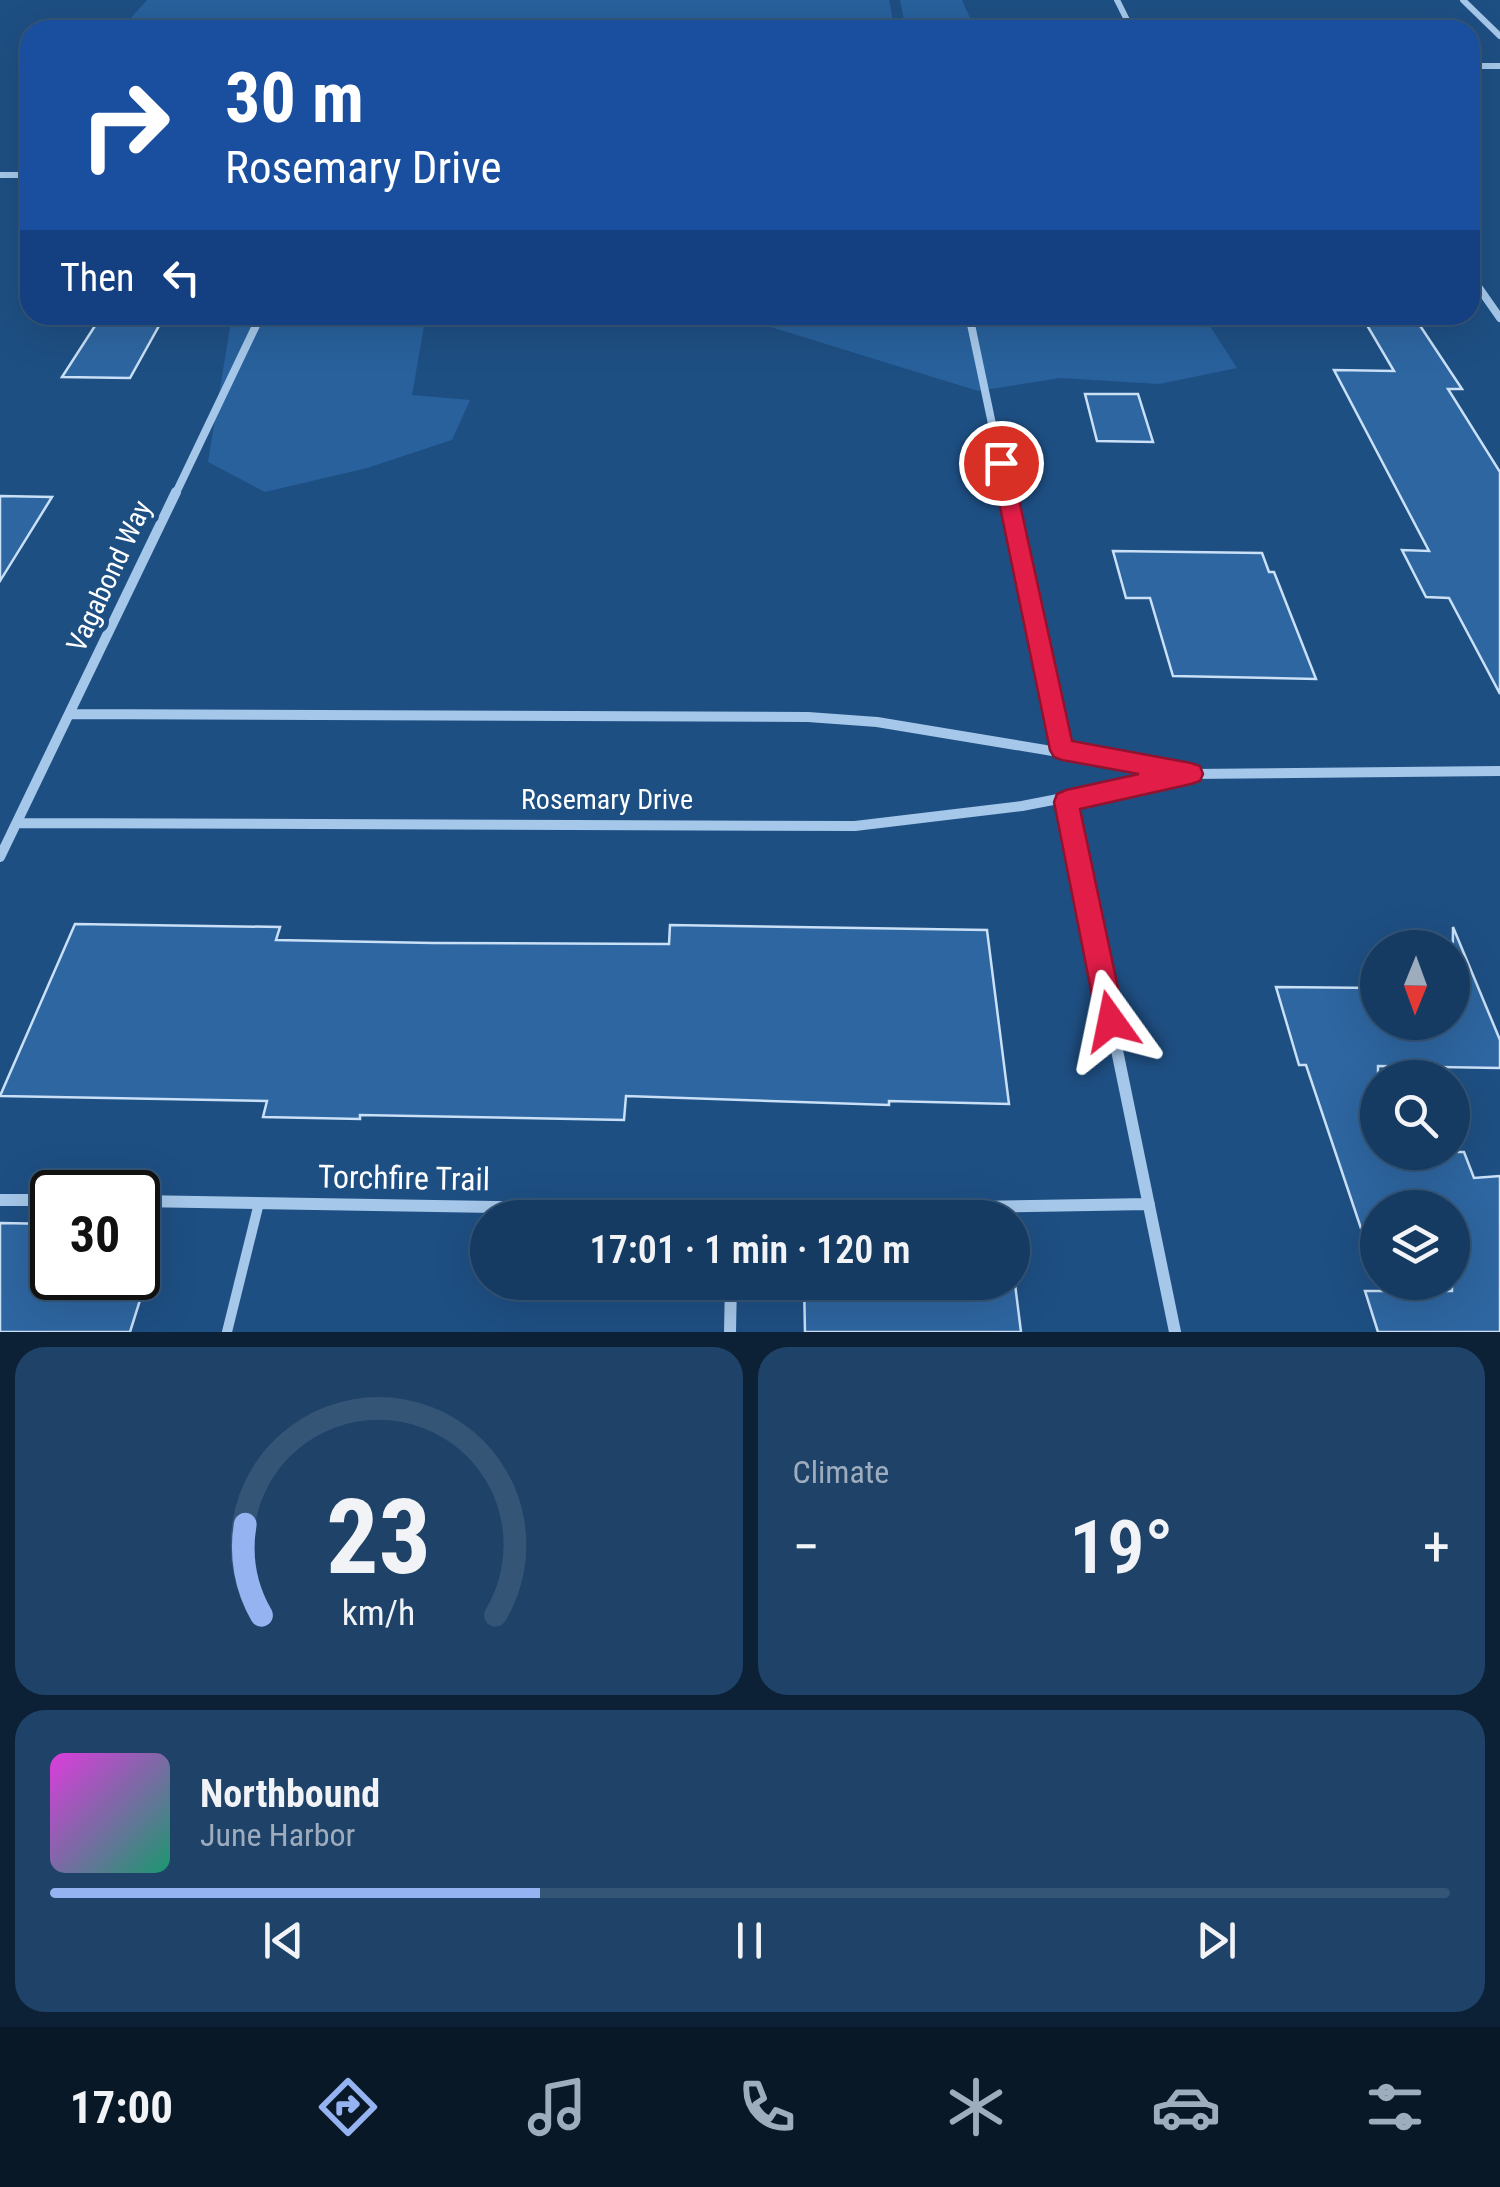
<!DOCTYPE html>
<html lang="en">
<head>
<meta charset="utf-8">
<style>
  :root { --surface:#163b62; --page:#1f4268; --text:#f1f3f6; --muted:#9eadbe; --line:#355577; --accent:#95b2f1 }
  body { margin:0; font-family:"Roboto Condensed",sans-serif; background:var(--page); color:var(--text); height:100vh; display:flex; flex-direction:column; font-size:38px; white-space:nowrap }
  * { box-sizing:border-box; margin:0 }
  p { font-size:32px; color:var(--muted) }
  .icon { flex:none; width:55px; height:55px; fill:none; stroke:currentColor; stroke-width:2; stroke-linecap:round; stroke-linejoin:round }
  .map { position:relative; height:1332px; overflow:hidden }
  .sheet { display:flex; flex-direction:column; gap:15px; padding:15px; background:#0c2036; flex:1 }
  .sheet>* { flex:none }
  .banner { position:absolute; left:20px; top:20px; width:1460px; height:305px; border-radius:30px; box-shadow:0 10px 40px #0002,0 0 0 2px var(--line); background:#1a4fa0; color:#fff; overflow:hidden }
  .needle { width:65px; rotate:181deg }
  .controls { position:absolute; left:1360px; top:930px; display:grid; gap:20px }
  .controls a { display:grid; place-items:center; width:110px; height:110px; border-radius:50%; background:var(--surface); box-shadow:0 10px 40px #0002,0 0 0 2px var(--line); font-size:50px }
  .speed { position:absolute; left:30px; top:1170px; display:flex; gap:20px; font-size:50px; font-weight:700; text-align:center }
  .speed>* { display:grid; place-content:center; width:130px; height:130px; border-radius:50%; background:var(--surface); box-shadow:0 10px 40px #0002,0 0 0 2px var(--line); line-height:1 }
  .speed .limit { border:5px solid #111; border-radius:15px; background:#fff; color:#111 }
  .pin { position:absolute; display:grid; place-items:center; width:85px; height:85px; color:#fff; margin:-42px; border:5px solid #fff; border-radius:50%; box-shadow:0 2px 10px #0007 }
  .me { position:absolute; width:110px; margin:-55px; rotate:348deg; stroke-linejoin:round; filter:drop-shadow(0 0 8px #0008) }
  .turn { display:flex; align-items:center; gap:35px; height:210px; padding:0 40px; font-size:45px }
  .turn .icon { width:130px; height:130px; stroke-width:2.5 }
  .turn b { display:block; font-size:70px; line-height:85px }
  .then { display:flex; align-items:center; height:95px; padding:0 40px; background:#0003; gap:20px; font-size:38px }
  .big { font-size:75px; font-weight:600; line-height:1.1 }
  .sheet .card { flex:1; display:flex; flex-direction:column; justify-content:center; gap:15px; min-width:0; padding:0 35px; border-radius:30px; background:var(--page) }
  .sheet .dial { align-items:center; gap:0 }
  .dial svg { height:260px; overflow:visible; fill:none; stroke:var(--line); stroke-width:7; stroke-linecap:round; text-anchor:middle }
  .dial text { fill:var(--text); stroke:none }
  .song { display:flex; align-items:center; gap:30px }
  .cover { width:120px; height:120px; border-radius:15px; background:linear-gradient(135deg,hsl(300 70% 55%),hsl(160 70% 35%)) }
  .played { height:10px; border-radius:5px; background:linear-gradient(90deg,var(--accent) 35%,var(--line) 35%) }
  .keys { display:flex; justify-content:space-around; direction:ltr }
  .heat { display:flex; justify-content:space-between; align-items:center; font-size:55px; direction:ltr }
  .sheet .tiles { flex:1; display:grid; gap:15px; grid-template-columns:1fr 1fr }
  .card:last-child { grid-column:span 2 }
  .trip { position:absolute; left:470px; top:1200px; width:560px; height:100px; border-radius:50px; background:var(--surface); box-shadow:0 10px 40px #0002,0 0 0 2px var(--line); font-weight:600; line-height:100px; text-align:center }
  .dock { display:flex; height:160px; justify-content:space-around; align-items:center; background:#091827; color:var(--muted) }
  .dock .icon { width:70px; height:70px }
  .dock .on { color:var(--accent) }
  .dock b { font-size:45px; color:var(--text) }
  .map>svg:first-child { display:block }
</style>
</head>
<body>
<div class="map">
<svg width="1500" height="1332" viewBox="0 0 1500 1332">
  <rect width="100%" height="100%" fill="#1e4f83"/>
  <path fill="#28619c" d="M147 0H889L895 30H120Z
    M900 0H962L974 27 982 30H906Z
    M232 315H426L412 395 470 400 452 440 367 468 265 492 208 462Z
    M732 315H1203L1237 368 1159 384 1060 378 978 391Z"/>
  <path fill="#2e66a1" stroke="#c9e0f7" stroke-width="2.5" d="M102 315H165L130 378 62 377Z
    M1361 315H1413L1462 389H1448L1500 472V694L1449 598 1426 597 1402 550 1429 551 1334 370 1394 371Z
    M1085 394H1138L1153 442 1097 441Z
    M0 496 52 497 0 581Z
    M1113 551 1262 553 1269 572H1274L1316 679 1173 676 1150 598H1126Z
    M75 924 280 927 276 940 433 943 669 944 670 925 987 930 1009 1104 889 1101V1105L626 1096 624 1120 360 1115V1119L263 1117 267 1101 0 1096Z
    M1453 927 1500 1040V1068L1378 1066V1152H1464L1474 1178 1500 1176V1332H1378L1365 1291H1452V1208H1378V1257L1371 1258 1306 1065H1299L1276 987 1378 988V1022H1452Z
    M0 1223 52 1224V1278H147L130 1332H0Z
    M804 1282 1015 1284 1021 1332H805Z"/>
  <g fill="none" stroke-linecap="round" stroke-linejoin="round">
    <path stroke="#a5c7e9" stroke-width="10" d="M227 1332 259 1203"/>
    <path stroke="#a5c7e9" stroke-width="6" d="M1117 0 1132 30
      M1463 0 1500 36
      M1470 66H1500
      M0 175H30"/>
    <path stroke="#a5c7e9" stroke-width="8" d="M1470 275 1500 318
      M969 315 1007 495
      M175 495 261 315"/>
    <path stroke="#a5c7e9" stroke-width="10" d="M1007 492 1062 750
      M70 714 808 717 877 722 1191 774 1500 771
      M1066 801 1078 859
      M18 823 855 826 1022 806 1187 774
      M0 857 176 492"/>
    <path stroke="#a5c7e9" stroke-width="12" d="M1077 856 1175 1332
      M0 1200H52
      M138 1201 733 1211 1149 1204
      M730 1332 731 1282"/>
  </g>
  <path fill="#e11d48" stroke="#92132f" stroke-width="2.5" d="M1001 456 1011 463 1072 741 1191 763 1200 766 1203 774 1200 781 1191 784 1080 809 1125 1021 1121 1031 1111 1036 1101 1031 1097 1021 1054 802 1057 794 1066 790 1139 774 1062 760 1054 757 1050 750 991 463Z"/>
  <g text-anchor="middle" dominant-baseline="central" stroke-width="10" stroke-linejoin="round" paint-order="stroke">
    <g font-size="28" fill="#fff" stroke="#1e4f83">
      <text transform="translate(109 576) rotate(-65)">Vagabond Way</text>
      <text x="607" y="799">Rosemary Drive</text>
    </g>
    <g font-size="32" fill="#fff" stroke="#1e4f83">
      <text transform="translate(404 1178) rotate(1)">Torchfire Trail</text>
    </g>
  </g>
</svg>
<div class="controls">
<a><svg class="needle" viewBox="-14 -14 28 28"><path d="M0-13l5 13h-10z" fill="#e53935"/><path d="M0 13l5-13h-10z" fill="#9eadbe"/></svg></a>
<a><svg class="icon" aria-label="search" viewBox="0 0 24 24"><circle cx="10" cy="10" r="6"/><path d="M15 15l6 6"/></svg></a>
<a><svg class="icon" aria-label="layers" viewBox="0 0 24 24"><path d="M12 4l9 5-9 5-9-5zM3 14l9 5 9-5"/></svg></a>
</div>
<div class="speed"><div class="limit">30</div></div>
<div class="pin" style="left:1001px;top:463px;background:#d93025"><svg class="icon" aria-label="arrive" viewBox="0 0 24 24"><path d="M6 21V4h12l-3 4 3 4H6"/></svg></div>
<svg class="me" style="left:1111px;top:1021px" viewBox="-20 -20 40 40"><path d="M0-17L14 15 0 8-14 15z" fill="#e11d48" stroke="#fff" stroke-width="4"/></svg>
<div class="trip">17:01 · 1 min · 120 m</div>
<div class="banner">
<div class="turn"><svg class="icon" aria-label="right" viewBox="0 0 24 24"><path d="M7 20v-9h11M14 6l5 5-5 5"/></svg><div><b>30 m</b>Rosemary Drive</div></div>
<div class="then">Then<svg class="icon" aria-label="left" viewBox="0 0 24 24"><path d="M17 20v-9H6M10 6l-5 5 5 5"/></svg></div>
</div>
</div>
<section class="sheet">
<div class="tiles">
<div class="card dial"><svg viewBox="0 0 100 80">
<path d="M14 69A42 42 0 1 1 86 69"/>
<path d="M14 69A42 42 0 0 1 9 41" stroke="#95b2f1"/>
<text x="50" y="56" font-size="32" font-weight="700">23</text>
<text x="50" y="72" font-size="11">km/h</text>
</svg></div>
<div class="card"><p>Climate</p>
<div class="heat"><a>−</a><b class="big">19°</b><a>+</a></div>
</div>
<div class="card">
<div class="song"><i class="cover"></i><div><b>Northbound</b><p>June Harbor</p></div></div>
<div class="played"></div>
<div class="keys"><svg class="icon" aria-label="previous" viewBox="0 0 24 24"><path d="M18 5L8 12l10 7zM5 5v14"/></svg><svg class="icon" aria-label="pause" viewBox="0 0 24 24"><path d="M8 5v14M16 5v14"/></svg><svg class="icon" aria-label="next" viewBox="0 0 24 24"><path d="M6 5l10 7-10 7zM19 5v14"/></svg></div>
</div>
</div>
</section>
<nav class="dock">
<b>17:00</b>
<svg class="icon on" aria-label="directions" viewBox="0 0 24 24"><path d="M12 3l9 9-9 9-9-9zM9 14v-3h6M13 9l2 2-2 2"/></svg>
<svg class="icon" aria-label="music" viewBox="0 0 24 24"><path d="M9 18V5l10-2v13"/><circle cx="6" cy="18" r="3"/><circle cx="16" cy="16" r="3"/></svg>
<svg class="icon" aria-label="phone" viewBox="0 0 24 24"><path d="M5 4h4l2 5-3 2q2 4 5 5l2-3 5 2v4C11 20 4 13 5 4z"/></svg>
<svg class="icon" aria-label="climate" viewBox="0 0 24 24"><path d="M12 3v18M4 7l16 10M4 17L20 7"/></svg>
<svg class="icon" aria-label="car" viewBox="0 0 24 24"><path d="M5 17H2v-5l4-1 3-4h7l3 4 3 1v5h-3M9 17h6M6 11h13"/><circle cx="7" cy="17" r="2"/><circle cx="17" cy="17" r="2"/></svg>
<svg class="icon" aria-label="filters" viewBox="0 0 24 24"><path d="M4 7h16M4 17h16"/><circle cx="9" cy="7" r="2"/><circle cx="15" cy="17" r="2"/></svg>
</nav>
</body>
</html>
